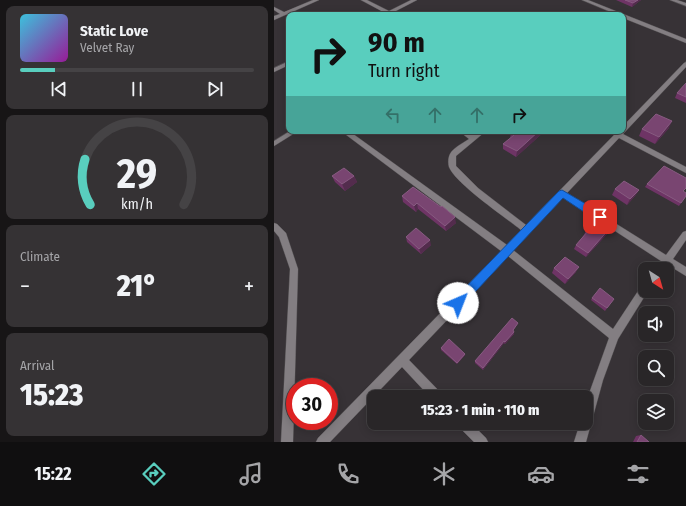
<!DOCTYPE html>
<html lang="en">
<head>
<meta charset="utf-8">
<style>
  :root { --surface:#292628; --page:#353234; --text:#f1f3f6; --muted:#a5a5a8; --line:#454345; --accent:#59cebe }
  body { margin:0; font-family:"Fira Sans Condensed",sans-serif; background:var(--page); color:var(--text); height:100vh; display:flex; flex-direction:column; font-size:15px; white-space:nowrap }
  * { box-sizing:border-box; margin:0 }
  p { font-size:13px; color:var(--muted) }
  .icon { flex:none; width:22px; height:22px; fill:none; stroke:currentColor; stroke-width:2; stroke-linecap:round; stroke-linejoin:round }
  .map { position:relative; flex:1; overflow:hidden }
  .panel { display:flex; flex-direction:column; gap:6px; padding:6px; background:#171516; width:274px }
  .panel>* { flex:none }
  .guide { position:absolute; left:12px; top:12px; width:340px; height:122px; border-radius:8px; box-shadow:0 2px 10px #0003,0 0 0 1px var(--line); background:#59cebe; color:#111; overflow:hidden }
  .needle { width:26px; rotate:143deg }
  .tools { position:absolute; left:364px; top:262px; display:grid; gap:8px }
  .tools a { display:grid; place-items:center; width:36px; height:36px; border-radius:8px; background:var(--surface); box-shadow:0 2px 10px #0003,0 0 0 1px var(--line); font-size:20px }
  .speed { position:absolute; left:12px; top:378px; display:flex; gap:8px; font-size:20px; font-weight:700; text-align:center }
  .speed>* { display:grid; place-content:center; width:52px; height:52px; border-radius:50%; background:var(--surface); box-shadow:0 2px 10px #0003,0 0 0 1px var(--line); line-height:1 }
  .speed .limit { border:6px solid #d22; background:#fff; color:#111 }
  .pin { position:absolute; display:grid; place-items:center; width:34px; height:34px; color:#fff; margin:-17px; border-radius:8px; box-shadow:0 2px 6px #0006 }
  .me { position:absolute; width:44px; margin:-22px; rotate:44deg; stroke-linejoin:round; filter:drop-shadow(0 0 3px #0008) }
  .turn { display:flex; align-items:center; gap:14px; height:84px; padding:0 16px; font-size:18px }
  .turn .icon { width:52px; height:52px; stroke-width:2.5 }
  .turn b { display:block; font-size:28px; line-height:34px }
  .lanes { display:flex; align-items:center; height:38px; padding:0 16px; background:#0003; justify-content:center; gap:20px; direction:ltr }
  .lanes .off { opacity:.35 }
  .big { font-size:30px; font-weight:800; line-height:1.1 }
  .panel .tile { flex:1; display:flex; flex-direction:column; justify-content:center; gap:6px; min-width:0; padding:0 14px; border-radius:8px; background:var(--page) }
  .panel .dial { align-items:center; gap:0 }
  .dial svg { height:104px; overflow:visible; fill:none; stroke:var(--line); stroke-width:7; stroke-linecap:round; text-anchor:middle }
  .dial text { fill:var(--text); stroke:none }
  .song { display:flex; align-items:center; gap:12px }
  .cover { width:48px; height:48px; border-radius:6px; background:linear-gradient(135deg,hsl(190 70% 55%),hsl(300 70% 35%)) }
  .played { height:4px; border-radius:2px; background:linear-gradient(90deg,var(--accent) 15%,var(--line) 15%) }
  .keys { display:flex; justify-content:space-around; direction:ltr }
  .heat { display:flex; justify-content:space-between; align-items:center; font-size:22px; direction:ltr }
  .trip { position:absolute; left:93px; top:390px; width:226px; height:40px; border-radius:8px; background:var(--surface); box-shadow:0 2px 10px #0003,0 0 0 1px var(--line); font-weight:800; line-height:40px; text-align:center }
  .tabs { display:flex; height:64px; justify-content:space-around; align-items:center; background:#100f10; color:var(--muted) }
  .tabs .icon { width:28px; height:28px }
  .tabs .on { color:var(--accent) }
  .tabs b { font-size:18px; color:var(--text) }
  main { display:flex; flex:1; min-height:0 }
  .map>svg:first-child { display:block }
</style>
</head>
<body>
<main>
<section class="panel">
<div class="tile">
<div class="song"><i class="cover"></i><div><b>Static Love</b><p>Velvet Ray</p></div></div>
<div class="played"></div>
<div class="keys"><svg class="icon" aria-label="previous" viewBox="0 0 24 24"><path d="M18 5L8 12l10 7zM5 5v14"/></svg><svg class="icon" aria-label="pause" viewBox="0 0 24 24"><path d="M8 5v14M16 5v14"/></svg><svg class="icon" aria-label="next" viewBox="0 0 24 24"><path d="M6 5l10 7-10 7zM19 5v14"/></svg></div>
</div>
<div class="tile dial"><svg viewBox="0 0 100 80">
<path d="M14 69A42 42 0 1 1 86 69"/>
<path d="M14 69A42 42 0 0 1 10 34" stroke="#59cebe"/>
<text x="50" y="56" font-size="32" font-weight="700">29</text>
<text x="50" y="72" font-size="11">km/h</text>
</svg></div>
<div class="tile"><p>Climate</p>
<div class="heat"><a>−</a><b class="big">21°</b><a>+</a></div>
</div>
<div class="tile"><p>Arrival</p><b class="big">15:23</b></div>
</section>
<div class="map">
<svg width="412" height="442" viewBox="0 0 412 442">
  <rect width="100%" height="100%" fill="#373236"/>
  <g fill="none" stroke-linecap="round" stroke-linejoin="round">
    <g stroke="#514e50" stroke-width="1">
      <path id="minor" d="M39 0H45L0 20V16L6 14 0 10V7L10 12Z
        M87 0H93L115 11 137 0H143L118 13 119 15H107L111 13Z
        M308 0H314L412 39V43L349 18V15H344Z
        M396 0H403L412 3V6Z
        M15 61V65L0 72V68Z
        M412 62V67L349 134 412 167V173L345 138 293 193 392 255 409 232 412 231V240L399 259 412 267V276L394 265 391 269H382L387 261 289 197 239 250 339 329 368 285 371 284V291H374L344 339 329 380 312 442H300L306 423H312V402L335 338 234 256 135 360 167 393 168 397H156L128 367 56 442H42L44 438 227 251 67 131H75L233 245 247 230C231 217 182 184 175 167 174 163 174 158 176 154 179 148 189 143 195 139L185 131H193L199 135 205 131H212L182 156V166L204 188 252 225 340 135 334 131H349V126L410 63Z
        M16 131H24L0 146V141Z
        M0 223 3 224 12 233 24 269 19 442H7L16 269 5 237 0 231Z
        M184 423H197L212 438 214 442H200L185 427Z"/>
    </g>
    <use href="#minor" fill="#837e82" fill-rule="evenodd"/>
  </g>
  <path fill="#6e3465" d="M342 0H367L358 7Z
    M412 83V103L401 98 403 93Z
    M395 128 381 144 365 136 368 129Z
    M271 131 242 157 229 149V144L236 138 237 133Z
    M58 176H80L83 182 71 191 61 182Z
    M373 184 409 192 407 203 405 206 371 187Z
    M139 187 182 223 172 231 144 209 142 212 129 202 128 196Z
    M341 189 365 190 361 196 353 205 338 195Z
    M336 228 334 233 312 257 300 249 302 245 310 235 312 230Z
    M132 237 157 245 147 254 133 242Z
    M280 268 302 272 291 284 278 273Z
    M318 298 340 299 331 311 317 300Z
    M244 323 243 325 239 331 240 332V334L231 344 230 343 209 370 201 363V361Z
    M167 348 191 354V355L183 364 167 350Z
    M367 435 375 442H359L362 436Z"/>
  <path fill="#532c4d" d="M364 0H367L358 7 359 3Z
    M398 121 395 128 381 144 385 137Z
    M265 131H271L242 157 243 151Z
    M80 176 83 182 71 191 68 184Z
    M365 190 361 196 353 205 356 199Z
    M143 203 144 209 142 212 140 206Z
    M181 217 182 223 172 231 171 226Z
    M336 228 334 233 312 257 314 253Z
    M156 240 157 245 147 254 145 249Z
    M305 267 302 272 291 284 294 279Z
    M240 332V334L231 344V342Z
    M230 341V343L209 370V368Z
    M191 354V355L183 364V363Z"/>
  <path fill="#794571" stroke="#875b81" d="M351 0H364L359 3Z
    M412 83V97L403 93Z
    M382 114 398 121 385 137 368 129Z
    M239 131H265L243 151 229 144 240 135 237 133Z
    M390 166 412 178V188L409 191 412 193V196L407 203 373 184Z
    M70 168 80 176 68 184 58 176Z
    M350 181 365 190 356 199 341 189Z
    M139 187 167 207 168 206 181 217 171 226 143 203 140 206 128 196Z
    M322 219 336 228 314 253 302 245 314 231 312 230Z
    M142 228 156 240 145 249 132 237Z
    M291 257 305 267 294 279 280 268Z
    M326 288 340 299 333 308 318 298Z
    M238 318 244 323 239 330 240 332 231 342 230 341 209 368 201 361Z
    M175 339 191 354 183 363 167 348Z
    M367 435 375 442H363Z"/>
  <path fill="#1a73e8" stroke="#114b97" d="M288 190 329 214 330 217 329 220H322L289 198 188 306 184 308 180 306 179 303 180 299 285 191Z"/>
</svg>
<div class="tools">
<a><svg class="needle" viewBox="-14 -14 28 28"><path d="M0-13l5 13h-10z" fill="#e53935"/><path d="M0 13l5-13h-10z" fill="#a5a5a8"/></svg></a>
<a><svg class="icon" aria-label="sound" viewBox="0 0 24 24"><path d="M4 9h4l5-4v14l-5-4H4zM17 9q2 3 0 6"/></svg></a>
<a><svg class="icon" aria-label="search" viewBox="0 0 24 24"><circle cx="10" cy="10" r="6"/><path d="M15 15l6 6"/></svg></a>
<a><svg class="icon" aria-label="layers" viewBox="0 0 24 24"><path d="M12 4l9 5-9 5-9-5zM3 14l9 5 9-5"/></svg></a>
</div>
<div class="speed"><div class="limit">30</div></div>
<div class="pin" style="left:326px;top:217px;background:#d93025"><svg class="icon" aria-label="arrive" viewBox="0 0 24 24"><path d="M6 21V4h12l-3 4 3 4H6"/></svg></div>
<svg class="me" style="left:184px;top:303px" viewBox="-20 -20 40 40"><circle r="19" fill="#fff"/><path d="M0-13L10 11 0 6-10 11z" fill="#1a73e8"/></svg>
<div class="trip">15:23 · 1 min · 110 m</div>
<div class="guide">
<div class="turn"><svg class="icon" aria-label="right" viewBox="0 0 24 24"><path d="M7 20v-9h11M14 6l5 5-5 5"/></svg><div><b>90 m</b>Turn right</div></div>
<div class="lanes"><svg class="icon off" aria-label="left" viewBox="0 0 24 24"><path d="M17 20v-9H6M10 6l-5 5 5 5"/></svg><svg class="icon off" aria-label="ahead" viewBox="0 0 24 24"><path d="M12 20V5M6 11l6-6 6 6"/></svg><svg class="icon off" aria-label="ahead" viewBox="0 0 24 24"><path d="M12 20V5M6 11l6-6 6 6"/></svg><svg class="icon" aria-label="right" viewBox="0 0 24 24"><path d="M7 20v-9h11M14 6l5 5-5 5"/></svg></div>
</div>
</div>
</main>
<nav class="tabs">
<b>15:22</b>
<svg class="icon on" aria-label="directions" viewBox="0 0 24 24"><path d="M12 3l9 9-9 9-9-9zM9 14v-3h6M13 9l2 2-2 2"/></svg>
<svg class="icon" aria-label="music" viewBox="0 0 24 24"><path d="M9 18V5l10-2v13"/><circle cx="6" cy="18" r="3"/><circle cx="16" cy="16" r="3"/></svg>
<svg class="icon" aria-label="phone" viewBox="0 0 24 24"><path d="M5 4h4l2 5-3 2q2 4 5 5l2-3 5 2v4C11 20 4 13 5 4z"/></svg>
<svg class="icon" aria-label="climate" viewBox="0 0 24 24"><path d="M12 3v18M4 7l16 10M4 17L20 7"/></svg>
<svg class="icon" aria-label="car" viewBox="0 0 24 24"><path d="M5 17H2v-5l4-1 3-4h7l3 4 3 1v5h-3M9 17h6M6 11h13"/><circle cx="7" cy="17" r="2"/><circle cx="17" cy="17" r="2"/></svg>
<svg class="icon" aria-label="filters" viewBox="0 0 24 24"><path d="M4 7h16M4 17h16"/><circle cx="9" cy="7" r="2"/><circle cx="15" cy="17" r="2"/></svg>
</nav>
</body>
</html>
